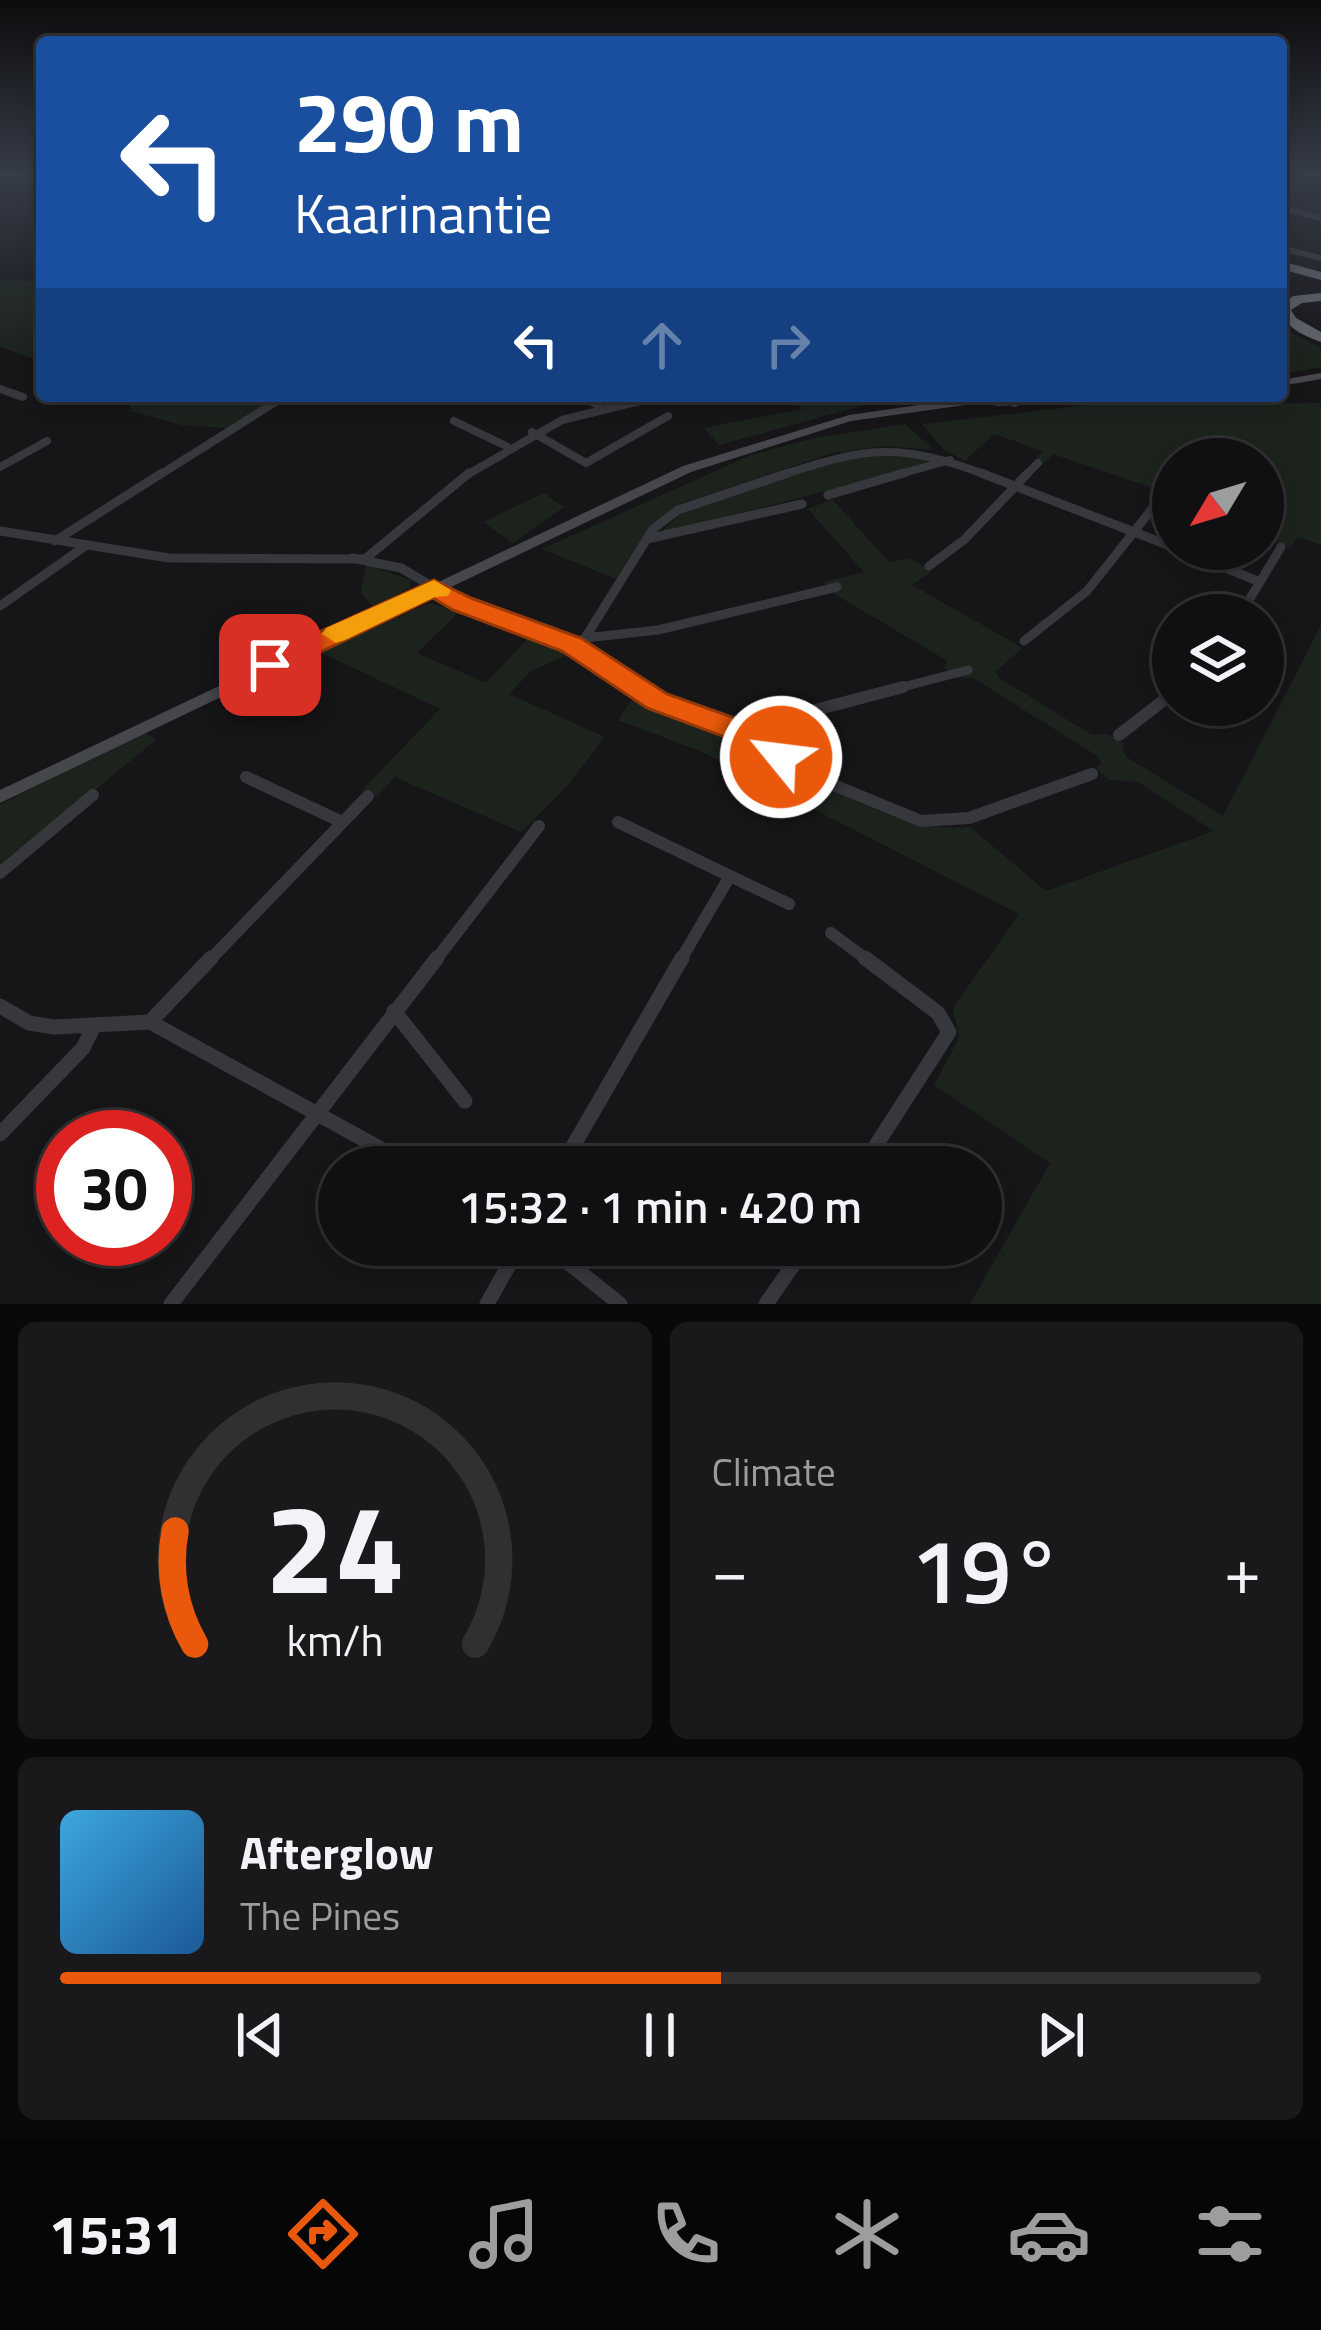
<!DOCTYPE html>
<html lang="en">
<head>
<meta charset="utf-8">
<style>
  :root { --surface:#101012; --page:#19191b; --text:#f1f3f6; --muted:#9c9d9f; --line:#303032; --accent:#ea580c }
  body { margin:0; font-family:"Titillium Web",sans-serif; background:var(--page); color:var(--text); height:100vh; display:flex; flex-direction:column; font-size:45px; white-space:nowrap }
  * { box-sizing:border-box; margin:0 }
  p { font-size:39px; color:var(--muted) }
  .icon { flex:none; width:66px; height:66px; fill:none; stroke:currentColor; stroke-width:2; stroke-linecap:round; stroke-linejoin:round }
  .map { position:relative; height:1304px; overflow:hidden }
  .drawer { display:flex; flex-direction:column; gap:18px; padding:18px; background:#09090a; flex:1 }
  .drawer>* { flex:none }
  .hud { position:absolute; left:36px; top:36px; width:1251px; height:366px; border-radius:12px; box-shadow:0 6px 18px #0003,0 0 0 3px var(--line); background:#1a4fa0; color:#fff; overflow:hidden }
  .needle { width:78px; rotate:232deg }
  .buttons { position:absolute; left:1152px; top:438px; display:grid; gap:24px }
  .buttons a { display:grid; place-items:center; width:132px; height:132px; border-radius:50%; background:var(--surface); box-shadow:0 6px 18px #0003,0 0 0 3px var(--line); font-size:60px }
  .speed { position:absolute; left:36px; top:1110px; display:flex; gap:24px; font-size:60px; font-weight:700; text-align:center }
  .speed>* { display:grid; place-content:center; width:156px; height:156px; border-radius:50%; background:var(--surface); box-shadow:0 6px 18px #0003,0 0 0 3px var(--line); line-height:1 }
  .speed .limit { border:18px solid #d22; background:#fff; color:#111 }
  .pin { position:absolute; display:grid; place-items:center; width:102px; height:102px; color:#fff; margin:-51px; border-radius:24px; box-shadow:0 6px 18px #0006 }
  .me { position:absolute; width:132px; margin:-66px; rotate:299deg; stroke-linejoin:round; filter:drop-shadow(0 0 9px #0008) }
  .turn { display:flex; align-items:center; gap:42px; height:252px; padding:0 60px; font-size:54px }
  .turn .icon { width:156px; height:156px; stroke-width:2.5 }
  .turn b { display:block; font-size:84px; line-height:102px }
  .lanes { display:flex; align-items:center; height:114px; padding:0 60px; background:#0003; justify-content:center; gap:60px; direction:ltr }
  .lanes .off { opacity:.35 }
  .big { font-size:90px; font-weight:600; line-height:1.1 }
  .drawer .card { flex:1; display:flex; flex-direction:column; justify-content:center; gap:18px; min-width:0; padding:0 42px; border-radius:18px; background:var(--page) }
  .drawer .dial { align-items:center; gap:0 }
  .dial svg { height:312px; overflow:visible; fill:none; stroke:var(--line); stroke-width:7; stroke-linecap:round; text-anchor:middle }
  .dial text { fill:var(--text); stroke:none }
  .song { display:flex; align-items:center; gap:36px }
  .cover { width:144px; height:144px; border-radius:18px; background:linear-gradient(135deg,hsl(200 70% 55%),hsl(210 70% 35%)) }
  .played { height:12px; border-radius:6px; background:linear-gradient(90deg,var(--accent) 55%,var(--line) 55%) }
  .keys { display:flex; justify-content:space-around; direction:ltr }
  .heat { display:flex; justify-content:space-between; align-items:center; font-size:66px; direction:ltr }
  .drawer .tiles { flex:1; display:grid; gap:18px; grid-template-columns:1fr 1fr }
  .card:last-child { grid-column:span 2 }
  .trip { position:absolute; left:318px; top:1146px; width:684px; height:120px; border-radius:60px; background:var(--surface); box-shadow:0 6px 18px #0003,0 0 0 3px var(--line); font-weight:600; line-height:120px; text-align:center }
  .tab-bar { display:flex; height:192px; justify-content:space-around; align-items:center; background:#060607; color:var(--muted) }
  .tab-bar .icon { width:84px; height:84px }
  .tab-bar .current { color:var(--accent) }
  .tab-bar b { font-size:54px; color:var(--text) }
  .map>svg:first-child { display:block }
</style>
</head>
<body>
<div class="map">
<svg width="1321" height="1304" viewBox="0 0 1321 1304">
  <rect width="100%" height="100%" fill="#161618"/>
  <path fill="#1c231d" d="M0 280 36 281 31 287H42V362L0 347Z
    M1281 327 1321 348V367L1281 374Z
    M129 396H280L227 428 181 425 131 411Z
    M787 396H881L883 400 719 445 704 428 802 409Z
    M1321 403V545L1298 537 1290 548 1274 543 1280 531 1263 525V459H1173V495L1162 504 1153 500 1159 490 1053 454 1043 464 1034 461 1043 451 994 434 965 461 943 449 922 424 1095 404Z
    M905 424 934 450 884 446 832 453 682 503 650 525 616 579 542 549 751 455 814 438Z
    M860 453 924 455 935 463 659 534 683 512Z
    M544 493 564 507 513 543 483 522Z
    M832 499 889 562 909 558 932 571 912 585 1023 648 995 672 1001 679 1092 735 1108 734 1124 744 1122 751 1128 758 1223 816 1321 625V1304H970L1050 1163 934 1085 959 1038 953 1008 1019 914 700 751 618 720 632 700C664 712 698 721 729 734 807 765 881 836 970 827L1046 891 1214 831 1138 782 1109 780 1096 768 1101 764 1099 757 973 678H959L945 668 946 660 831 592 824 582 864 572 808 509Z
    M366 564 410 580V587L374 608 361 593Z
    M430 603 460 611 417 653 486 683 527 639 570 654 531 671 509 694 605 737 566 787 521 832 395 777 377 797 362 790 440 709 320 652Z
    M142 732 157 739 0 868V805Z"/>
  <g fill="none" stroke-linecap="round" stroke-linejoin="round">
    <path stroke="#37383d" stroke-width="6" d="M1281 207 1321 218
      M1281 248 1321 258"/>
    <path stroke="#37383d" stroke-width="8" d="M0 389 23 397
      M581 396 598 405
      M454 421 506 446
      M532 432 586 463 668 416
      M0 467 47 441
      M158 476 285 396
      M465 476 562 420 660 396
      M779 476C869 446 899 442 989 476
      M893 476 950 460
      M1025 476 1038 463"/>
    <path stroke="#37383d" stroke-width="9" d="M981 473 1173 547
      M828 495 904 473
      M0 531 169 558 365 559 469 473
      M647 539 802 504
      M55 541 162 473
      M1179 549 1260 582
      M352 558 401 568 462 604 572 645 640 690
      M929 566 965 539 1028 473
      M0 606 84 547
      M1240 615 1281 547
      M585 638 658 630 837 587
      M1024 641 1087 591 1156 504
      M572 645 585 638 653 529 678 510 788 473
      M891 690 968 670"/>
    <path stroke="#37383d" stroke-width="12" d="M636 687 657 701 739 730 819 779 921 821 969 818 1092 774
      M739 730 903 687
      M1119 735 1173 693
      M246 777 342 822
      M618 822 730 876 680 961
      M0 873 93 795
      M730 876 789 904
      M831 933 869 961
      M209 961 368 796
      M435 961 539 826"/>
    <path stroke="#37383d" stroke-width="15" d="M0 1006 29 1023 54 1027 150 1022 414 1167
      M394 1011 465 1101
      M150 1022 211 958
      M0 1134 83 1048 94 1026
      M561 1167 682 958
      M862 1167 949 1032 938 1013 865 958
      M546 1245 620 1304
      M171 1304 437 958
      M487 1304 520 1245
      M766 1304 807 1245"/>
    <path stroke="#37383d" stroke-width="10" d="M1004 396 1015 402 1017 396"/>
    <path fill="#45474d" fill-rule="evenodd" d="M1321 373V379L1281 386V380Z
      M981 396H1011L1005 399 1161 396 1155 399 998 406 994 405V401L851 421 691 472 0 803V790L683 466 849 415Z"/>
    <path fill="#63666e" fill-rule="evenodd" d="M1281 261 1321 272V280L1281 269Z
      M1321 293V301L1302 303 1291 310 1296 318 1321 332V342C1302 335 1281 326 1281 305L1293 296Z"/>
  </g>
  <linearGradient id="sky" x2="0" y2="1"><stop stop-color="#0c0c0d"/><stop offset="0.49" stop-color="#363c48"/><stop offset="1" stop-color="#363c48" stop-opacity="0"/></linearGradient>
  <rect width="1321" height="356" fill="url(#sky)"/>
  <path fill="#ea580c" stroke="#983908" stroke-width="3" d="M434 580 471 598 581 638 667 694 749 723 792 749 796 757 792 764H770L728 738 647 708 562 651 453 610 433 598 279 672H260L256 665 260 659Z"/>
  <path fill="#f59e0b" d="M434 580 451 590 448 596 435 597 345 640 336 643 322 634 326 628Z"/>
</svg>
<div class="buttons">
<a><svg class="needle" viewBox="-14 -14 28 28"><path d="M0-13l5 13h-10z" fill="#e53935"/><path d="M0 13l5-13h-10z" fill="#9c9d9f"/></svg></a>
<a><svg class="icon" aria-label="layers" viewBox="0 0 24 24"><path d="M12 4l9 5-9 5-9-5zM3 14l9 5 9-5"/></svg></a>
</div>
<div class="speed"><div class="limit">30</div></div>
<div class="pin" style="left:270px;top:665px;background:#d93025"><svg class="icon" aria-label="arrive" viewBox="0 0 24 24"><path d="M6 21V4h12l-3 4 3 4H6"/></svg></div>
<svg class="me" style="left:781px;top:757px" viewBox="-20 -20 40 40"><circle r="17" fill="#ea580c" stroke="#fff" stroke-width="3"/><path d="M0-11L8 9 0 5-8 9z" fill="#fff"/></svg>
<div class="trip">15:32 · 1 min · 420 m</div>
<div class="hud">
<div class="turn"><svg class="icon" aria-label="left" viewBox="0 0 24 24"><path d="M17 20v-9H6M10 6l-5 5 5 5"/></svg><div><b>290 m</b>Kaarinantie</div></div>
<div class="lanes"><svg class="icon" aria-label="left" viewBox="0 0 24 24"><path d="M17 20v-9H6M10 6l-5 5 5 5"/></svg><svg class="icon off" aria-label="ahead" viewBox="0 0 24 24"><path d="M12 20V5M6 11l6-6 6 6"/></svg><svg class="icon off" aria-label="right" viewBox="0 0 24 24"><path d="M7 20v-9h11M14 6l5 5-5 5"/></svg></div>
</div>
</div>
<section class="drawer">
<div class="tiles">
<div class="card dial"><svg viewBox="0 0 100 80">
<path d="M14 69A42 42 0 1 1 86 69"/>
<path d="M14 69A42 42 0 0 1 9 40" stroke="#ea580c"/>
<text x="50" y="56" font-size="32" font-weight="700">24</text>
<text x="50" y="72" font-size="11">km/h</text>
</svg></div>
<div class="card"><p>Climate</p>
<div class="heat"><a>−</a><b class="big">19°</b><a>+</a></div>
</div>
<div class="card">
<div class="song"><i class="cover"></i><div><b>Afterglow</b><p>The Pines</p></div></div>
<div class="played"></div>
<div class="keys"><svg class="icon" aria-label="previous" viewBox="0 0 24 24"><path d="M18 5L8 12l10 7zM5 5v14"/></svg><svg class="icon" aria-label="pause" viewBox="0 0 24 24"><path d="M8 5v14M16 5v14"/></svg><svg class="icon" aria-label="next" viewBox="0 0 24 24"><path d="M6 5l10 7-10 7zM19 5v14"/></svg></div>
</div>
</div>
</section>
<nav class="tab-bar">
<b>15:31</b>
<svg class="icon current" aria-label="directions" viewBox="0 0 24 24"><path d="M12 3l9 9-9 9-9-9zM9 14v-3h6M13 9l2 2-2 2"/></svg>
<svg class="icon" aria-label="music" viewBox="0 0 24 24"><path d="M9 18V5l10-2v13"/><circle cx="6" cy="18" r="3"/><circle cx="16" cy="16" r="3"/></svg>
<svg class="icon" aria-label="phone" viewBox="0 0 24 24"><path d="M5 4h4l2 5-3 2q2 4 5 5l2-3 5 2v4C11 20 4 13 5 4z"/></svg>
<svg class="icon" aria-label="climate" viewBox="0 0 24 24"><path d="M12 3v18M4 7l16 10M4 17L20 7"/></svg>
<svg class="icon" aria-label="car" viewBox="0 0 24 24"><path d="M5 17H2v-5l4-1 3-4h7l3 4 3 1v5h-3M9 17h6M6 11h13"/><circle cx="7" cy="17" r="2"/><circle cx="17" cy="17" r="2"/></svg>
<svg class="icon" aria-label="filters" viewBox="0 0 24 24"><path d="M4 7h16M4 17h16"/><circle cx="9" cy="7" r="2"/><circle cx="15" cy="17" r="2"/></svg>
</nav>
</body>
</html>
